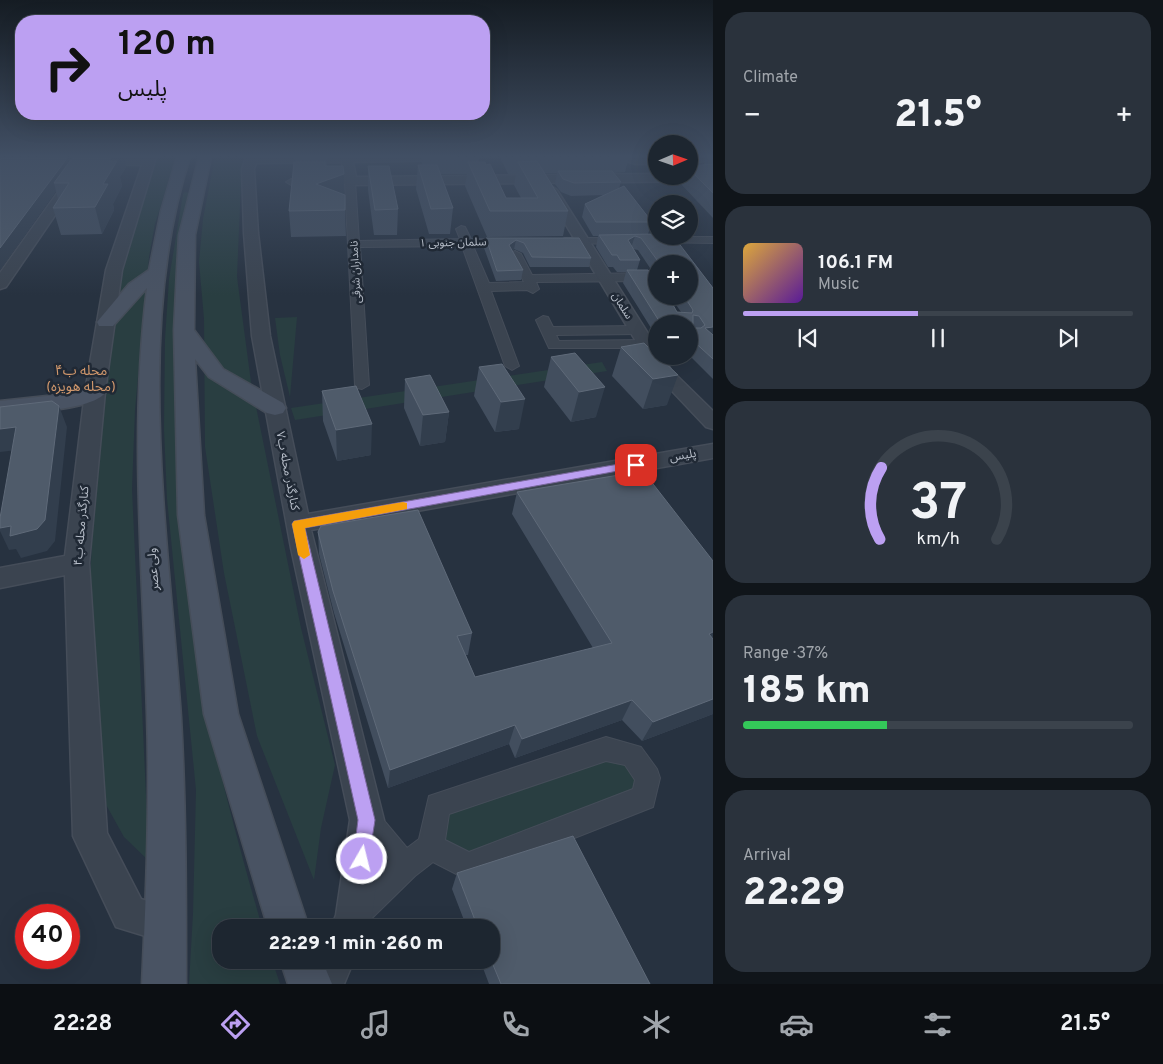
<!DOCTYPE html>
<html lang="en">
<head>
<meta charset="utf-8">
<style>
  :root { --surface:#1d2630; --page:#2a323c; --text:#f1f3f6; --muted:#a0a5ab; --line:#3b434c; --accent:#bca0f2 }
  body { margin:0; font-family:Overpass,"Noto Sans Arabic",sans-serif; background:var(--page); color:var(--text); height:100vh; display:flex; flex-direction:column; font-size:19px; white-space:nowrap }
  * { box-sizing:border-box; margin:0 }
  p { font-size:16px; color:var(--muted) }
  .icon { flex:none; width:28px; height:28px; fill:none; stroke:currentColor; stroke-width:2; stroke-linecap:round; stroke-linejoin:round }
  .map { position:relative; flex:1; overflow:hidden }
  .side { display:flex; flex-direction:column; gap:12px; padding:12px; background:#10151a; width:450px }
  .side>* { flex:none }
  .guide { position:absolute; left:15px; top:15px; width:475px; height:105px; border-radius:20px; box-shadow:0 5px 20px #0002,0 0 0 1px var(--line); background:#bca0f2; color:#111; overflow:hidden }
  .needle { width:32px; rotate:88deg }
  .buttons { position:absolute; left:648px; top:135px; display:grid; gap:10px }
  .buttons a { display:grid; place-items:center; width:50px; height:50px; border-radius:50%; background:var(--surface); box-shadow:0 5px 20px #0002,0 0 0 1px var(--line); font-size:25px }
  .speed { position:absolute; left:15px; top:904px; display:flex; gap:10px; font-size:25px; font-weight:700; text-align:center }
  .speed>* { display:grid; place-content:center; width:65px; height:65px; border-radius:50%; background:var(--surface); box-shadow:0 5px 20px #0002,0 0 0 1px var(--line); line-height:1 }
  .speed .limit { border:8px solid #d22; background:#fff; color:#111 }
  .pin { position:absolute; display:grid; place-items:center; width:42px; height:42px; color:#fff; margin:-21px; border-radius:10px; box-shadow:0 2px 8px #0006 }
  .me { position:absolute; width:55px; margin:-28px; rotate:8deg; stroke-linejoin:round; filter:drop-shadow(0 0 4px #0008) }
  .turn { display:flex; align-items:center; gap:18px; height:105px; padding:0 20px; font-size:22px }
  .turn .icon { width:65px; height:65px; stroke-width:2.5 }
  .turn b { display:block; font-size:35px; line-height:42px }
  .big { font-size:38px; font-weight:800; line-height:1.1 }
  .side .card { flex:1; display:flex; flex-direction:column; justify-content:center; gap:8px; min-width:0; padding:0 18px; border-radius:20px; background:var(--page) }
  .side .dial { align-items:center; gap:0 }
  .dial svg { height:130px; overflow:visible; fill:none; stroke:var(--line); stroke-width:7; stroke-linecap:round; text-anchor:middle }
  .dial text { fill:var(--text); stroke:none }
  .song { display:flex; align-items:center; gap:15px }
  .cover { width:60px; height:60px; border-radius:8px; background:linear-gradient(135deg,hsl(40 70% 55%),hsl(270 70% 35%)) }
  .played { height:5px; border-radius:2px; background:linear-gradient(90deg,var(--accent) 45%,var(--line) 45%) }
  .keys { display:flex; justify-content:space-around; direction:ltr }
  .heat { display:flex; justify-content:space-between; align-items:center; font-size:28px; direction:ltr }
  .charge { height:8px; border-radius:4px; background:linear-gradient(90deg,#34c759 37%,var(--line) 0) }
  .trip { position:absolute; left:212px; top:919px; width:288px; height:50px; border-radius:20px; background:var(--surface); box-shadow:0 5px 20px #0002,0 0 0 1px var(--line); font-weight:800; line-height:50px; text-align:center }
  .tabs { display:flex; height:80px; justify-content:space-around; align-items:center; background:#0c0f13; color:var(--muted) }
  .tabs .icon { width:35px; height:35px }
  .tabs .on { color:var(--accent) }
  .tabs b { font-size:22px; color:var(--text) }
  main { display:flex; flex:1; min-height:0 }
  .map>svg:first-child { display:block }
</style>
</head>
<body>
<main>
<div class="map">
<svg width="713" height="984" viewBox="0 0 713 984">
  <rect width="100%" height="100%" fill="#273240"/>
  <path fill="#293e41" d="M156 157H176L155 224 149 257 135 410 132 489 149 861 124 837 99 792 89 604 96 461 118 281Z
    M215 157H242L237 277 251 382 301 628 335 765 321 828 314 880 257 736 224 573 205 447 204 319 199 262 203 219Z
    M185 192 191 193 200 674C215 760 238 843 262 927L221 928V960H272L280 984H189L193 913 196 790 167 499 164 429 165 339 169 279 183 194Z
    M297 317 290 397 280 355 275 318Z
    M602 362 607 371 295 420 291 408Z
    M616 755 636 773 638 792 480 852H456L441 840 443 811Z"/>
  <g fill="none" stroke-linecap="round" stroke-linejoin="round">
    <g stroke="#454d59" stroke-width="2">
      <path id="minor" d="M350 178 355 181 359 241 460 239 456 229 461 226 465 227 471 239 513 240V244L509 245 473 246 489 283 524 282 509 254 515 251 521 254 532 275 648 273 654 277 648 281 536 282 539 289 533 293 527 290 491 291 519 366 512 370 505 366 462 246 360 247 369 385 362 389 357 388 355 385 345 184 291 185 286 182 291 179Z
        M653 237H713V243L649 242 647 240Z
        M565 238H622L628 241 622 244 561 243 559 241Z
        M543 316 548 317 553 327 637 326 644 330 637 334 556 335 559 341 645 340 652 344 645 348H549L536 320Z
        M606 737 641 747 657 769 660 778 653 807 468 880 433 862 415 876 368 922 358 926 348 922 344 912 348 902 387 865 358 829 354 820 358 811 367 807 376 811 407 848 419 839 429 796ZM606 761 625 765 635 780 633 789 469 852 445 840 449 814Z"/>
    </g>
    <g stroke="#454d59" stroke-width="3">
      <path id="tertiary" d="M83 157H156L122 270 105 392 89 563 107 833 141 899 178 911 183 924 178 937 165 942 116 927 73 836 65 575 0 588V568L65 556 85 392 106 270 142 165 90 164 6 287 0 289V273Z
        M246 157H449L444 160 353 162 356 177 656 174V176H689V174L713 173V181L350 185 344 181 342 162 256 163 254 169 258 233 270 336 308 514 713 444V458L311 530 384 820 372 916 368 928H331L336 915 350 820 291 548 252 336 244 233 242 169Z
        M612 157 656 158V164H636Z
        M689 157H713V160L689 163Z
        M551 186 557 190 656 346V356H663L671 370 713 411V429L706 427 655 373 545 190Z
        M316 960H354L344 984H306Z"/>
    </g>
    <g stroke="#454d59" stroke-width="3">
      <path id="secondary" d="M177 157H190C134 327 169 541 181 717 186 806 186 895 186 984H142C146 895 150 805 147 715 143 573 129 430 147 288L113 326H99L97 322 129 284 149 270 161 211Z
        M199 157H211L195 235 194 330 223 369 283 403 286 408 283 413 275 415 267 413 209 377 195 359 204 515 238 714 309 928H268L204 714 178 515 174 330 177 269 179 235Z
        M95 386 103 387 106 392C92 411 23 412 0 415V401L75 393Z
        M280 960H322L332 984H288Z"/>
    </g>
    <use href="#minor" fill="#3b4450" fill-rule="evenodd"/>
    <use href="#tertiary" fill="#3b4450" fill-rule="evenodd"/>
    <use href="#secondary" fill="#495363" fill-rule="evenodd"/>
  </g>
  <path fill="#424e5e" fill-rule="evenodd" d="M0 157H71V159L126 167 120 177 122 186 113 204 114 210 102 234 61 235 53 208 58 199 56 191 0 270Z
    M294 157H327V166L344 195 345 210 346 236 291 237 289 211 295 162Z
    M422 157H479V162H485L486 165 490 164 506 198H521L514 185 516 174H508L500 157H629L625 172 613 173 621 182 619 188 624 186 652 222 648 234H656V236L674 237 713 288V379L689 355V324H656V336L623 283 626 272H617L613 267H608L596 247 598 236H593L582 217 585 204 603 195 571 196 561 192 555 184 557 173H544L568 211 563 236 487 237 465 186 467 174H441L453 208 450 234H429L416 189 418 165H422ZM633 249 638 250 656 277V264H689V296H670L681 312H677L668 296H656V280L655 279 648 270H637L640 260Z
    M706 157H713V218L680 183 682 176H689V166L704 165Z
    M368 166 398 209 397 235H374L368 190Z
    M486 238H579L591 258 589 267H530L523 253 514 249 512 251 523 270 521 280 496 281 484 248Z
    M644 343 667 405 643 409 612 376 621 347Z
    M575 353 596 417 571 422 544 387 551 357Z
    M479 367 519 429 495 432 474 396Z
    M405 379 449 412 445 442 420 446 404 408Z
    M322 391 371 455 337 461 323 421Z
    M517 492 713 561V714L642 741 622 720 515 758 509 744 388 788 334 613 319 554 318 532 472 633 468 655H466L475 677 593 648 512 514Z
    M457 873 650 984H489L480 960H491V928H467L452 889Z"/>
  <path fill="#323e4d" d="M68 157H71L73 167 54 183 56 191 0 270V248Z
    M112 157H124L126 167 120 177 122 186 113 204 114 210 102 234 95 207 103 184 109 161Z
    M344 174V198L316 184 326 180Z
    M635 236 631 248 628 240Z
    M516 240 514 249 507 255 509 245Z
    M713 327V340L705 328Z
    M678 375 667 405 643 409 653 379Z
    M605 387 596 417 571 422 579 392Z
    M525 399 519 429 495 432 501 402Z
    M59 406 67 427 55 541 47 551 21 558 16 549 9 550 0 531V528L11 526Z
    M449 412 445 442 420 446 423 415Z
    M372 424 371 455 337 461 336 430Z
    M16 427 25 449 0 452V429Z
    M713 632V649L709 634Z
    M713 699V714L642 741 653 722Z
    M632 700 622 720 515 758 522 739Z
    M515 725 509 744 388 788 390 770Z"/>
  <path fill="#4f5b6a" stroke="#5f6a79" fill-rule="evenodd" d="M68 157 0 248V158Z
    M73 157H112L109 161H117L103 184H108L95 207 53 208 69 183H54Z
    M537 161 568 211H490L468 162H485L486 165 490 164 506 198H538L518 162Z
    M294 162H325V166H343L344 174 316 184 345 195V210L289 211Z
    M713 164V193L689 169V166Z
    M418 165H437L453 208 431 209Z
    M368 166H389L398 209 375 210Z
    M558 171H612L621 182 574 183 563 179Z
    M624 186 652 222H596L585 204Z
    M656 234V236L674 237 713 288V327L705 328 713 335V359L689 337V324H661L627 270H648L655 279 656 280V296H668L677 312 692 313 693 310 684 296H689V264H660L641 238 635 236 628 240 640 260H620L617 255H612L599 235ZM693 315 699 316 705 325 701 328H693Z
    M486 238H579L591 258 532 257 524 243 516 240 509 245 523 270 497 271Z
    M644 343 656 355V356H658L678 375 653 379 621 347Z
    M575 353 605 387 579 392 551 357Z
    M502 364 525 399 501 402 479 367Z
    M430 375 449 412 423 415 405 379Z
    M356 386 372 424 336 430 322 391Z
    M52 401 59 406 45 520 37 529 10 536 11 526 0 528V518L16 427 0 429V407Z
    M643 471 713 561V632L709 634 713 639V699L653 722 632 700 522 739 515 725 390 770 333 591 318 532 321 526 418 510 472 633 457 636 475 677 612 643 517 492Z
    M573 836 650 984H501L491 960V928H478L457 873Z"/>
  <linearGradient id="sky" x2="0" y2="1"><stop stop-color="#151c23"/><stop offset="0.53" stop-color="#414f64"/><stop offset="1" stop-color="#414f64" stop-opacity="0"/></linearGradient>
  <rect width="713" height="295" fill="url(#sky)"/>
  <path fill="#bca0f2" stroke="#7a689d" d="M636 461 641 465 640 467 305 528 375 820 368 865 362 868 355 865 353 859 358 820 292 524 294 521Z"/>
  <path fill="#f59e0b" d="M403 502 407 503V509L305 528 310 555 304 559 298 555 292 524 294 521Z"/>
  <g text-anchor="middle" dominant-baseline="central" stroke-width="5" stroke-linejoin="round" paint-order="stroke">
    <g font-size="11" fill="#b8bfca" stroke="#202935">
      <text transform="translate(453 243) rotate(-1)">سلمان جنوبی ۱</text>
      <text transform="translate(356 272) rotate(-93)">نامداران شرقی</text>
      <text transform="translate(622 306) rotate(58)">سلمان</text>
    </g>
    <g font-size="12" fill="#b8bfca" stroke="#202935">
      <text transform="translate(683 456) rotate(-10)">پلیس</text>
      <text transform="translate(287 471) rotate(79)">کنارگذر محله ب۷</text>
      <text transform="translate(82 526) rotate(-85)">کنارگذر محله ب۴</text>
      <text transform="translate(154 569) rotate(-94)">ولی عصر</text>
    </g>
    <g font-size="14" fill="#d1986c" stroke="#202935">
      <text x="81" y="371">محله ب۴<tspan x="81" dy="16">(محله هویزه)</tspan></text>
    </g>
  </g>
</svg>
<div class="buttons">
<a><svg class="needle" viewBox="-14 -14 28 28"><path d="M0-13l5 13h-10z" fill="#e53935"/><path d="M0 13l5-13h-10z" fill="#a0a5ab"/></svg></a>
<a><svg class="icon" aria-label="layers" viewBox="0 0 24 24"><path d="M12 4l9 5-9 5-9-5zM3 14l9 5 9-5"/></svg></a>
<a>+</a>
<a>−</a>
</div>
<div class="speed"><div class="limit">40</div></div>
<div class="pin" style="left:636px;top:465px;background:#d93025"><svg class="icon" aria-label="arrive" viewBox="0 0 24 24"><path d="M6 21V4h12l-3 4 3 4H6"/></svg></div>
<svg class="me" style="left:362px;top:859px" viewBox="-20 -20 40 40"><circle r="17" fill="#bca0f2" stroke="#fff" stroke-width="3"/><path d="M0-11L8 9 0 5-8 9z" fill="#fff"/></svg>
<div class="trip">22:29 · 1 min · 260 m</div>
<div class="guide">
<div class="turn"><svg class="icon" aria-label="right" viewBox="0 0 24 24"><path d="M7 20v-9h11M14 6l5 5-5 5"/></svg><div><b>120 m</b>پلیس</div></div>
</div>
</div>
<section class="side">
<div class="card"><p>Climate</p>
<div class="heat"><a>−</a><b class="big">21.5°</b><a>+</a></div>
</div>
<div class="card">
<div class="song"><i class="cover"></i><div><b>106.1 FM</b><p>Music</p></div></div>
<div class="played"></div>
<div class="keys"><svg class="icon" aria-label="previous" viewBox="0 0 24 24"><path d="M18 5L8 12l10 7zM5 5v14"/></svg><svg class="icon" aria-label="pause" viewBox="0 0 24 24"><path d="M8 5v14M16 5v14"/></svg><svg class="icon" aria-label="next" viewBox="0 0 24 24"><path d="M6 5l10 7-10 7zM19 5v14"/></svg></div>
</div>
<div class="card dial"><svg viewBox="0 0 100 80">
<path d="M14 69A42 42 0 1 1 86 69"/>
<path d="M14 69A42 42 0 0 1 15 25" stroke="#bca0f2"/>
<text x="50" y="56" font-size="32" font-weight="700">37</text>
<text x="50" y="72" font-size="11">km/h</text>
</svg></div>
<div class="card"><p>Range · 37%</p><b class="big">185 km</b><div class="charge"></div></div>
<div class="card"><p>Arrival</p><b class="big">22:29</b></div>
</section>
</main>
<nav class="tabs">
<b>22:28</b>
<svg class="icon on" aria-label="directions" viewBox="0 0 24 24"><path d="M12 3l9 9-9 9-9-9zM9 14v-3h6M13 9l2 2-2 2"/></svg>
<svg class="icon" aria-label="music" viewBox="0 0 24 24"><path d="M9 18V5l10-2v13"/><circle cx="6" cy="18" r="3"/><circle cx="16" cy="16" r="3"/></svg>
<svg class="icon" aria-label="phone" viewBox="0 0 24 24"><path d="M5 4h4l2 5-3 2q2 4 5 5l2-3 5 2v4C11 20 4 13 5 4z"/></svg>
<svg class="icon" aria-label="climate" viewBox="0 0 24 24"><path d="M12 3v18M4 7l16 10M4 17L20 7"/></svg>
<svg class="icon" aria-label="car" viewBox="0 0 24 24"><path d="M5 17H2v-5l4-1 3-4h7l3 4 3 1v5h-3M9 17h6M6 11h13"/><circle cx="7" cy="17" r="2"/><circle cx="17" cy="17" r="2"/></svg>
<svg class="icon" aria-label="filters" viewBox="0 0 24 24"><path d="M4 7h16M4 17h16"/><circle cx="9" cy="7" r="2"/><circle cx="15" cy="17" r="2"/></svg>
<b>21.5°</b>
</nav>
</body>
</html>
